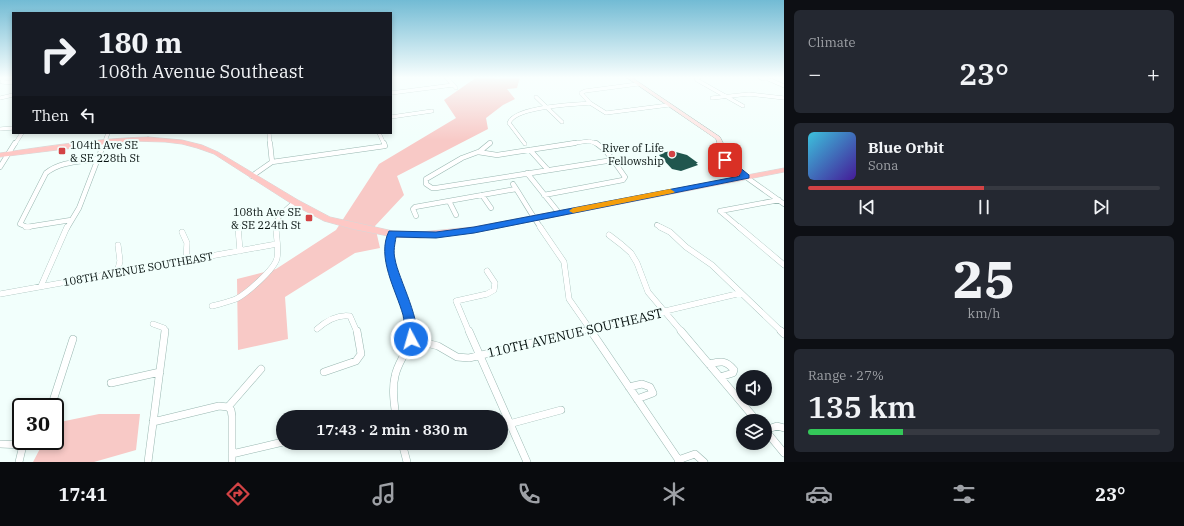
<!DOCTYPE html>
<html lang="en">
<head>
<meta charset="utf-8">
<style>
  :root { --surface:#171b24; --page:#242831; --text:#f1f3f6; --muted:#9ea1a6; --line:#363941; --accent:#d34345 }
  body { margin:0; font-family:"IBM Plex Serif",serif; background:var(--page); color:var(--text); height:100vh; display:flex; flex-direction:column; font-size:15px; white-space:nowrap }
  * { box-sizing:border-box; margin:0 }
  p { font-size:13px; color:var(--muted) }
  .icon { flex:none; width:22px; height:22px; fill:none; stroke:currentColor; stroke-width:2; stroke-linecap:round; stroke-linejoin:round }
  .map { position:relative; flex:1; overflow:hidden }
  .side { display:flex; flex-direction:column; gap:10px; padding:10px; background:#0d0f14; width:400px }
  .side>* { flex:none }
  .hud { position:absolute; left:12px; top:12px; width:380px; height:122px; border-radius:0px; box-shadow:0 2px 6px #0003; background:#171b24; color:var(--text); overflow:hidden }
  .controls { position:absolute; left:736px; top:370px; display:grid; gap:8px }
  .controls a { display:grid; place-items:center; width:36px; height:36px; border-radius:50%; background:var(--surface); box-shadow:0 2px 6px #0003; font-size:20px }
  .speed { position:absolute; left:12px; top:398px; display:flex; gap:8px; font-size:20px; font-weight:700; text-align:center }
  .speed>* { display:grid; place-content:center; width:52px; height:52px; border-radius:50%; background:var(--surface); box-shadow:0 2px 6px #0003; line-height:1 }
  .speed .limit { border:2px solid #111; border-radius:6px; background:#fff; color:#111 }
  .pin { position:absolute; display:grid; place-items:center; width:34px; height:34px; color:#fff; margin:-17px; border-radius:8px; box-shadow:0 2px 6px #0006 }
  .me { position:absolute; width:44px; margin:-22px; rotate:354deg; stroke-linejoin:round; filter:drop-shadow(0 0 3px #0008) }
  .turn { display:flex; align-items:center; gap:14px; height:84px; padding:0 20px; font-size:18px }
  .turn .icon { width:52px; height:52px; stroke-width:2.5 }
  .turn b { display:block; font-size:28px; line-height:34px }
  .then { display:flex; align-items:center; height:38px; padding:0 20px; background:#0003; gap:8px; font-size:15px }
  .big { font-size:30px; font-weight:600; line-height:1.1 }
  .side .card { flex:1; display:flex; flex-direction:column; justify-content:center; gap:6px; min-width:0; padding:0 14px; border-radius:6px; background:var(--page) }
  .side .dial { align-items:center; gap:0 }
  .dial b { font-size:52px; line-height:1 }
  .song { display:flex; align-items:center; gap:12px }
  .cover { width:48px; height:48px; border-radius:6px; background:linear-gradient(135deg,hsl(190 70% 55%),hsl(260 70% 35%)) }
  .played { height:4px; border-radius:2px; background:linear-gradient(90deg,var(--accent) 50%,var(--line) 50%) }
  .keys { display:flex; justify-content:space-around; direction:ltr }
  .heat { display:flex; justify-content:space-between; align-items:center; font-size:22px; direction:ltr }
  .charge { height:6px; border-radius:3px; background:linear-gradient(90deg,#34c759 27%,var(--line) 0) }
  .trip { position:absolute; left:276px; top:410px; width:232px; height:40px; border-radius:20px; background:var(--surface); box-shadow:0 2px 6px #0003; font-weight:600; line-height:40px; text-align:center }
  .dock { display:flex; height:64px; justify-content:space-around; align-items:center; background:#090b0e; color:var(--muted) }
  .dock .icon { width:28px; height:28px }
  .dock .current { color:var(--accent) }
  .dock b { font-size:18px; color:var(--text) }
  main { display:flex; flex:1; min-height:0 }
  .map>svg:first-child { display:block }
</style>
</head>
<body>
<main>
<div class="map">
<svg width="784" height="462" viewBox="0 0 784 462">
  <rect width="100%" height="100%" fill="#f2fffc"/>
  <path fill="#f8c9c6" d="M477 77H495V79H500L503 77H520L517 88 507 89 515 99 503 105 486 118 488 129 397 176 404 195 375 226 380 248 355 253 285 297 288 339 238 350 237 279 276 269 336 230 379 164 456 118 444 100Z
    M99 414H140L136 450 94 462H33L44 441H55V423Z"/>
  <path fill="#20564e" d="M672 151 687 155 698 163H696L698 165 681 171 672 169 659 155 662 154 660 153Z"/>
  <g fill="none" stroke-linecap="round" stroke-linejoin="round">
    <g stroke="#99b7b1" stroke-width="4">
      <path id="street-far3" d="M4 77 2 82 13 83
        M446 77 456 88
        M699 77 696 78 697 80 743 106
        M760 77 763 79H768L764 77
        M768 79 784 86
        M638 84 585 91 581 93 590 103 606 113 669 105
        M391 93 453 85
        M536 97 562 122
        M0 98 13 95
        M712 98 749 94 784 98
        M391 117 432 111
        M0 129 13 128
        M269 133 270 144
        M379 133 384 144
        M15 144 22 133
        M104 144 108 133
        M489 144 490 143
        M525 144 509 123C515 106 574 105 590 103
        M568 144 589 141 597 144"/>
    </g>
    <g stroke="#99b7b1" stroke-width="5.5">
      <path id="street-far2" d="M575 143 497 155 478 152 462 158 426 179V184L432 188H436L613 160
        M596 143 605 150 613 160
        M530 150 548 170
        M479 152 490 143
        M272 162 385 146 384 143
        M0 167 15 143
        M527 173 559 213
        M252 176 272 162 270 143
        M746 177 784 204
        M513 184C523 199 531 214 541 228
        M482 195 491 208
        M544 195 623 180 625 177 613 160
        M449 201 456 215
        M720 211 740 228
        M720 211 779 200
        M416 216 413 209 415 207 516 189
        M71 220 27 227 20 224 46 173C61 161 80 162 98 159
        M234 223 239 228
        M657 225 662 228
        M67 228 79 208 104 143
        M276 228 279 216 295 202"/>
    </g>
    <g stroke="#99b7b1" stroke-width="6">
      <path id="street-far1" d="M26 227H29
        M238 227 240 251
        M540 227 564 262 569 299 592 332
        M660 227 670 232 686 247 712 265 782 332
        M739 227 784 265
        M182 232 187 243 186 261
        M393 234 389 248 390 259 409 317 410 332
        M609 235 622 245 631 253 637 263 648 292 682 332
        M117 273 120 261 118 245
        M41 286 67 227
        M0 294 277 244
        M212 306C220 304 228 302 236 299 246 294 275 269 277 258 279 247 276 237 276 227
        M153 324 164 328 165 332
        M317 329C326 321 337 314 350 316L357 332
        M469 332 456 301 487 294 494 290 495 283 487 271
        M577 332 741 293"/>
    </g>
    <g stroke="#99b7b1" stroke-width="8">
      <path id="street" d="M469 331 527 462
        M591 331 680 462
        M681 331 757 421
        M781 331 784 334
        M411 339 438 346 457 357 469 358 582 331
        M709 364C721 361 726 360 734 370L733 373 720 377
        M324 372 356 361 361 354 357 331
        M111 383 160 372
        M629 387 642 384 650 387 653 393 637 399
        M51 407 73 339
        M228 407 231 410 232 416V462
        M228 407 261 369
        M382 417 395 414
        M396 417C394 403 392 389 395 376 398 360 412 348 410 331
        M153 422 219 406 228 407
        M509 424 561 410
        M765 430 784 453
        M765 430 777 426 784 428
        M402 443 407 462
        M0 444 23 445
        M232 454 283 442
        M678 460 695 454 704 462
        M19 462 23 445 27 441
        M148 462 165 331"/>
    </g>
    <g stroke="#99b7b1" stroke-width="1">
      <path id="secondary" d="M626 77H631L720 137 723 143 727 159 748 176 749 177 748 178H744L723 161 716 139Z"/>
    </g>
    <g stroke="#d7d9d9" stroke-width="1">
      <path id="primary" d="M148 137 182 140 202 145 218 152 298 200 330 217 393 231 420 232 473 227 784 168V172L473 233 420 238 393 237 353 229 324 221 292 204 214 154 197 148 182 144 165 142 131 141 0 157V153C49 146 99 138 148 137Z"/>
    </g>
    <use href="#street-far3" stroke="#fff" stroke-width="3.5"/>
    <use href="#street-far2" stroke="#fff" stroke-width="4.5"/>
    <use href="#street-far1" stroke="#fff" stroke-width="5.5"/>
    <use href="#street" stroke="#fff" stroke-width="7"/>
    <use href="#secondary" fill="#ffe4e2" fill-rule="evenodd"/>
    <use href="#primary" fill="#fec8c5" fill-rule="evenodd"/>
  </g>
  <linearGradient id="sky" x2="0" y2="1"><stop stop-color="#72bbd4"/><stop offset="0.55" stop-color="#f9fffe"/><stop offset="1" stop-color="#f9fffe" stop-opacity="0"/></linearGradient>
  <rect width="784" height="141" fill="url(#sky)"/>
  <path fill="#1a73e8" stroke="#114b97" d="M723 158H728L749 175V178L474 233 436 238 396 237C395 244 393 251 395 259 398 278 424 325 415 342L411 344 407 342C403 334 405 324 403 315 396 290 376 257 389 231L436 232 474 227 740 176 723 162Z"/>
  <path fill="#f59e0b" d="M670 189 675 192 673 193 573 213 569 211 573 208Z"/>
  <g fill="#d34345" stroke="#f2fffc" stroke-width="1.5">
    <rect x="58" y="147" width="8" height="8" rx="2"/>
    <circle cx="672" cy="154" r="4"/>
    <rect x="305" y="214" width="8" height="8" rx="2"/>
  </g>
  <g text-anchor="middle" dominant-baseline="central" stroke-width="4" stroke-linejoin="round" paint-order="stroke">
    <g font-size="11" fill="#071210" stroke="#f2fffc" text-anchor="end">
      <text x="70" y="145" text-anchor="start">104th Ave SE<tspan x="70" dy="13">&amp; SE 228th St</tspan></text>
      <text x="664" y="148">River of Life<tspan x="664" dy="13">Fellowship</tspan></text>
      <text x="301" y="212">108th Ave SE<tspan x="301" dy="13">&amp; SE 224th St</tspan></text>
    </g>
    <g font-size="11" fill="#071210" stroke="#f2fffc">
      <text transform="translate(138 269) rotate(-10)">108TH AVENUE SOUTHEAST</text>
    </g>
    <g font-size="13" fill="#071210" stroke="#f2fffc">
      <text transform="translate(575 333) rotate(-13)">110TH AVENUE SOUTHEAST</text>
    </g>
  </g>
</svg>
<div class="controls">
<a><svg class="icon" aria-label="sound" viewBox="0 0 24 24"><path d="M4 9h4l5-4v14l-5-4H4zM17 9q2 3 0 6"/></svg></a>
<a><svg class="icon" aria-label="layers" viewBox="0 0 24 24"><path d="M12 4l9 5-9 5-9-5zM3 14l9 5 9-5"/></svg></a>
</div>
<div class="speed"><div class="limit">30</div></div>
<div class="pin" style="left:725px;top:160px;background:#d93025"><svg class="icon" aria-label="arrive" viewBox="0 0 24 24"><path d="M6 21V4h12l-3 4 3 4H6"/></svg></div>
<svg class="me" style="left:411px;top:339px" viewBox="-20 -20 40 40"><circle r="17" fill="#1a73e8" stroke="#fff" stroke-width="3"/><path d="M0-11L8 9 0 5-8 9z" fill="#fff"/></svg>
<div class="trip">17:43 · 2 min · 830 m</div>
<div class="hud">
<div class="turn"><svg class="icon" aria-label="right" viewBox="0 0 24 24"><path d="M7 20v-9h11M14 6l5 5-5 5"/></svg><div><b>180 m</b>108th Avenue Southeast</div></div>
<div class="then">Then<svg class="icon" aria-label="left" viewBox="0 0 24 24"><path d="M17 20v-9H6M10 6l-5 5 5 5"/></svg></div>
</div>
</div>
<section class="side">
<div class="card"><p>Climate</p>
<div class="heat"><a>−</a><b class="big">23°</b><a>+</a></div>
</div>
<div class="card">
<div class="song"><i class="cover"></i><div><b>Blue Orbit</b><p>Sona</p></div></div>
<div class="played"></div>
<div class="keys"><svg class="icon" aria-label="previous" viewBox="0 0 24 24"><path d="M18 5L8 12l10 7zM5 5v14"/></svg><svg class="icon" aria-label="pause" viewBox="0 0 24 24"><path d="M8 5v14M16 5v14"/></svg><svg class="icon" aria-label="next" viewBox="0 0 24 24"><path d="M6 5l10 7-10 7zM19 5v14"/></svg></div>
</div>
<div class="card dial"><b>25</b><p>km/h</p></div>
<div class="card"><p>Range · 27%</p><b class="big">135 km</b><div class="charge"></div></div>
</section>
</main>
<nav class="dock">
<b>17:41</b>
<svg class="icon current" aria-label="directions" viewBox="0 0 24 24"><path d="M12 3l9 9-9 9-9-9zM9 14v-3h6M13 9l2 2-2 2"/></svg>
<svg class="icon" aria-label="music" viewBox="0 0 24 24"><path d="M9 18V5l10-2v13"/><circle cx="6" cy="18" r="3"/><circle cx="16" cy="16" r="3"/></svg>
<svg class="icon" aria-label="phone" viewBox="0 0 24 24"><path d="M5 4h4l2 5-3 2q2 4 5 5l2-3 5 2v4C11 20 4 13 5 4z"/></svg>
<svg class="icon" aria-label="climate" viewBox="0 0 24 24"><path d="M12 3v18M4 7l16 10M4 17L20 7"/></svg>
<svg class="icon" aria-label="car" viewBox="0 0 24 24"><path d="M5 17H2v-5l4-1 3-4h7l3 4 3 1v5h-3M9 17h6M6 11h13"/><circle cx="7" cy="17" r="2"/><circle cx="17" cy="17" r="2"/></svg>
<svg class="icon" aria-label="filters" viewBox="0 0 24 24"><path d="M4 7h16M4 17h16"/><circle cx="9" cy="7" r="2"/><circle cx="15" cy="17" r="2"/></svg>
<b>23°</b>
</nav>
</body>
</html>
